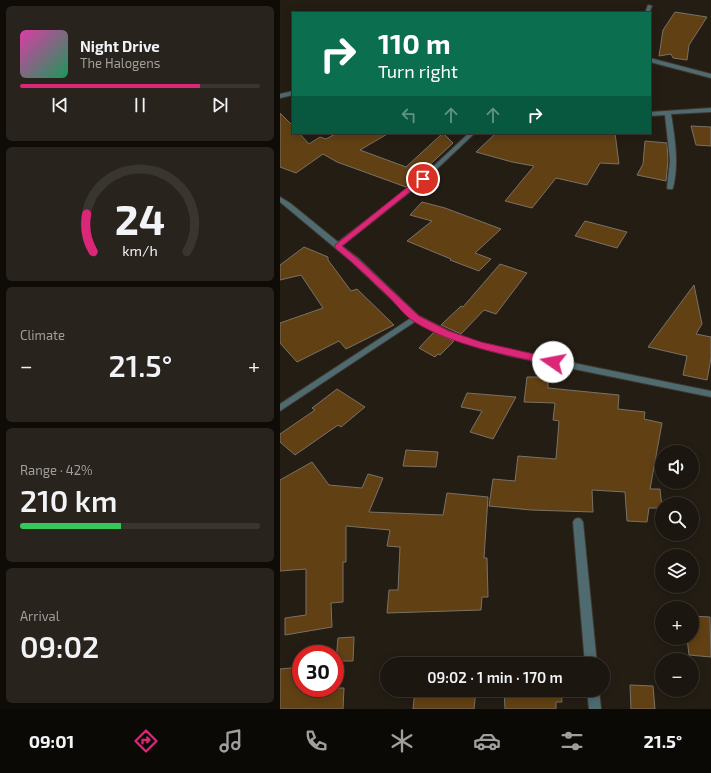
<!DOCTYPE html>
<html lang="en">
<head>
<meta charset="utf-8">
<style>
  :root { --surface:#1b160f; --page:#28231d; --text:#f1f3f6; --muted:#a09f9e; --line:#39352f; --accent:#db2777 }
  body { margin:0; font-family:"Exo 2",sans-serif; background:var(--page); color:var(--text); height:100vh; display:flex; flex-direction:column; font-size:15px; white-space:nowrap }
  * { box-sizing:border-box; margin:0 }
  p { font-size:13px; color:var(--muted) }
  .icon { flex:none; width:22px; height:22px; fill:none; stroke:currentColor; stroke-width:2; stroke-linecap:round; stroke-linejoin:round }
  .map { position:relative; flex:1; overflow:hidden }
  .sheet { display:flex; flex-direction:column; gap:6px; padding:6px; background:#0f0c08; width:280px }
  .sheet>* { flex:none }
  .top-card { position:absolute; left:12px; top:12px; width:359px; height:122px; border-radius:0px; box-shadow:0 2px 10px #0003,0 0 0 1px var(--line); background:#0b6e4f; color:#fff; overflow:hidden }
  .controls { position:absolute; left:375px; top:445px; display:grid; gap:8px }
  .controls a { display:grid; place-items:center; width:44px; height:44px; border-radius:50%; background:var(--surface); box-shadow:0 2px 10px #0003,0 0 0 1px var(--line); font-size:20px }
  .speed { position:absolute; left:12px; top:645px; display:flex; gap:8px; font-size:20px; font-weight:700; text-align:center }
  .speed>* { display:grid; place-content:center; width:52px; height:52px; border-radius:50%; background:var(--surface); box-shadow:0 2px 10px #0003,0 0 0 1px var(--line); line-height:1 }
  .speed .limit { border:6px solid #d22; background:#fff; color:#111 }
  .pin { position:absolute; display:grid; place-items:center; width:34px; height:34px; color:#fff; margin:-17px; border:2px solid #fff; border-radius:50%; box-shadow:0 1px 4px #0007 }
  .me { position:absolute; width:44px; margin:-22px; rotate:282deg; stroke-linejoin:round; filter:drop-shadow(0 0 3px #0008) }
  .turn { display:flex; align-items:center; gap:14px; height:84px; padding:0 20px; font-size:18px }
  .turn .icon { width:52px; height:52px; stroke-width:2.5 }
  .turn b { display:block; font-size:28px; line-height:34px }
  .lanes { display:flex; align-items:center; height:38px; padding:0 20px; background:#0003; justify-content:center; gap:20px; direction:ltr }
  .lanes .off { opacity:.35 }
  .big { font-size:30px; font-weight:600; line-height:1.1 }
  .sheet .card { flex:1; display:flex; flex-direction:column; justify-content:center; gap:6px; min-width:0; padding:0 14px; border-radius:6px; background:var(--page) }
  .sheet .dial { align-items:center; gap:0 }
  .dial svg { height:104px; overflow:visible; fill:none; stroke:var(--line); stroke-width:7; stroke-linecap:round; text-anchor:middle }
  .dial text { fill:var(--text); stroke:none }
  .song { display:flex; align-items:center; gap:12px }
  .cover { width:48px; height:48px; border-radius:6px; background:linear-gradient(135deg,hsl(320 70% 55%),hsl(150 70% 35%)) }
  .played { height:4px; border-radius:2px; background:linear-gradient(90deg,var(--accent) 75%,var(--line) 75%) }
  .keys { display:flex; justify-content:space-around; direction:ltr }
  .heat { display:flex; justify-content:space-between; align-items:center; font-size:22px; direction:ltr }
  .charge { height:6px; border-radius:3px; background:linear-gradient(90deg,#34c759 42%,var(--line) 0) }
  .trip { position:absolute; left:100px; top:657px; width:230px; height:40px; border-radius:20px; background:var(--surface); box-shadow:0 2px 10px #0003,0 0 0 1px var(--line); font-weight:600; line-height:40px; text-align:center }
  .tabs { display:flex; height:64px; justify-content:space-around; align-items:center; background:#0b0906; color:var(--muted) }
  .tabs .icon { width:28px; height:28px }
  .tabs .on { color:var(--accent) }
  .tabs b { font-size:18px; color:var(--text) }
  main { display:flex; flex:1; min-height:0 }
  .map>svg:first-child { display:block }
</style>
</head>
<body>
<main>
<section class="sheet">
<div class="card">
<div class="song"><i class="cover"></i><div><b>Night Drive</b><p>The Halogens</p></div></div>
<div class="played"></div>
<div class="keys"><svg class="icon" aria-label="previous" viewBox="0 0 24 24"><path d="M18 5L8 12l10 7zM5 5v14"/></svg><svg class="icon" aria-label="pause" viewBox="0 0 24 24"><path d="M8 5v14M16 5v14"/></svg><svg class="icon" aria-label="next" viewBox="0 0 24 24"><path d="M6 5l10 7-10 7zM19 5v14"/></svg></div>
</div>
<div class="card dial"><svg viewBox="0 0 100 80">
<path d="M14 69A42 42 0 1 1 86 69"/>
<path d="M14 69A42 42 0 0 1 9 40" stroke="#db2777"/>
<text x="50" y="56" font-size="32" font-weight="700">24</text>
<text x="50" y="72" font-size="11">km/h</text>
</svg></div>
<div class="card"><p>Climate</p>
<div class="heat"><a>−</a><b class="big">21.5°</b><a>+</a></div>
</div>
<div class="card"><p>Range · 42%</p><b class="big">210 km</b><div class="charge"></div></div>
<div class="card"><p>Arrival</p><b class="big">09:02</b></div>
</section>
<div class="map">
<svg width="431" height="709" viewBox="0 0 431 709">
  <rect width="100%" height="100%" fill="#241d14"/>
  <path fill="#614114" stroke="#7a7166" d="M395 12 427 17 409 45 407 60 393 58 391 54 379 56 383 30Z
    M0 113 13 126V133H19L29 144 40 137 46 139 57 133H109L80 150 126 167 163 133 173 143 126 187 57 162 43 154 16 173 0 167Z
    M411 126 431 127V146L416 145Z
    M216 133H335L339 164 320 163 307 185 276 178 252 208 225 201 254 166 232 162 196 152Z
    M365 141 387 143 388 160 386 181 357 175 363 164Z
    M142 202 165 208 221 229 195 253 211 259 199 271 170 260 171 259 127 241 152 221 130 215Z
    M305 221 347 232 337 248 295 236Z
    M24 247 48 257V260L71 291 77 289 114 325 66 349 59 341 17 362 0 343V323L43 308 21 275 0 280V265Z
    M220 264 247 273 216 314 204 310 181 334 161 325 181 306 183 307Z
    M414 285 422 324 416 334 431 337V358L427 380 403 375 407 356 368 347Z
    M154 332 174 341 160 355 158 354 155 357 139 348Z
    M247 377H268V388L339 395 338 409 365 412 364 419 382 423 370 489H380L382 508H369L367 522 347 521 345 492 312 490 313 512 251 510 209 506 213 479 235 481 238 456 276 459 279 421 273 420 275 403 244 402Z
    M57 389 85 407 61 427 58 425 15 455 0 442V434L35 410 32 408Z
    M187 393 236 397 213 439 190 432 202 411 181 407Z
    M126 450 158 452 156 467 123 466Z
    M32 462 49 485 82 488 88 474 103 478 89 512 163 515 167 493 208 497 204 558H207L208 597H202L201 610 107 613 109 590H118L120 547 107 546 110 530 66 526V562H63V602L51 603 52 627 5 635V618L26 615V569L0 571V480Z
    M412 616 430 617 431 657 409 655 407 638H412Z
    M74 637 73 661H56L58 638Z
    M279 658 280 664H224V659Z
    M21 667V688H64L63 709H0V669Z
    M350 685 373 686 375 709H351Z
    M135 690H196L194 709H133Z
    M224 690H281L282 702H276V709H225Z"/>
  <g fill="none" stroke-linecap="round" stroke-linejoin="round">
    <g stroke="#3f3830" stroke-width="2">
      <path id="minor" d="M368 5 372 6 369 13H365Z
        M370 58 431 74V78L370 62Z
        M13 91V95L0 98V94Z
        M431 108V112L391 114C395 139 399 163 393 188L392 189H388L387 188 390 160 385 115 370 116V112Z
        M189 133H195L145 180 62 246 78 258 139 316 169 331 201 343 230 350 431 391V397L230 356 196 347 163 335 136 321 0 411V404L131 318 72 262 0 202V197L10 203 58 242 141 178Z
        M298 518 301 519 303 522 317 664H305L293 522 295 519Z
        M307 690H319L321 709H309Z"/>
    </g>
    <use href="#minor" fill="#4f6b6f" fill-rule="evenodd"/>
  </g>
  <path fill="#db2777" stroke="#8e194d" d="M140 177H143L146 179 62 246 78 259 139 316 169 331 201 342 276 359 277 362 276 364 273 365C230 356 170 345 133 321 124 315 117 305 109 297 91 280 74 263 55 248V245Z"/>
</svg>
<div class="controls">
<a><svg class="icon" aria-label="sound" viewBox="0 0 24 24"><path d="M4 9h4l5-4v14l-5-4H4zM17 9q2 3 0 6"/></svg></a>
<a><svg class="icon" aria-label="search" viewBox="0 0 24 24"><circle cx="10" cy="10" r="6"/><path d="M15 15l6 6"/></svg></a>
<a><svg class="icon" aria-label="layers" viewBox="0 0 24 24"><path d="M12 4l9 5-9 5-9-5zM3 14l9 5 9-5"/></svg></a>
<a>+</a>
<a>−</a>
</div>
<div class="speed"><div class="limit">30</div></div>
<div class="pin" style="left:143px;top:179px;background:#d93025"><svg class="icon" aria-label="arrive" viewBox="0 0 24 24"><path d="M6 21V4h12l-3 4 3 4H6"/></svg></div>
<svg class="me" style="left:273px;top:362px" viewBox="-20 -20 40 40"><circle r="19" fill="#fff"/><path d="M0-13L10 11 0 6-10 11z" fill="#db2777"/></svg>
<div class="trip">09:02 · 1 min · 170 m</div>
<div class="top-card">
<div class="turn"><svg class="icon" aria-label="right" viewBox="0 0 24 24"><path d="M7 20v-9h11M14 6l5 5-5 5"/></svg><div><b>110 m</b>Turn right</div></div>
<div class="lanes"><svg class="icon off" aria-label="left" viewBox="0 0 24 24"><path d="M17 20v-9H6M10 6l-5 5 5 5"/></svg><svg class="icon off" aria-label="ahead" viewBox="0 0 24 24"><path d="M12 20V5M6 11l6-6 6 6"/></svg><svg class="icon off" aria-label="ahead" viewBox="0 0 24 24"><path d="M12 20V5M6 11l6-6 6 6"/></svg><svg class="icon" aria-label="right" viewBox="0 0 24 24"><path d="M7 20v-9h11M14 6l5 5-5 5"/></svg></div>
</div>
</div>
</main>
<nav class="tabs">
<b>09:01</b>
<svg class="icon on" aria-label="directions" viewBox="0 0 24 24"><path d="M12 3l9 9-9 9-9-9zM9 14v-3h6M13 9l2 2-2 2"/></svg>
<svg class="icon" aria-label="music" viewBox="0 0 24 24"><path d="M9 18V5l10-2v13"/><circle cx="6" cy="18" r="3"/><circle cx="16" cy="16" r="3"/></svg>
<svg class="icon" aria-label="phone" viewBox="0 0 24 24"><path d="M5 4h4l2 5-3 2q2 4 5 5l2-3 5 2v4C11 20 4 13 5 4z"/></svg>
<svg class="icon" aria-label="climate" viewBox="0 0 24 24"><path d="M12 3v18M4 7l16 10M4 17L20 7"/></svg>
<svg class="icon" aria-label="car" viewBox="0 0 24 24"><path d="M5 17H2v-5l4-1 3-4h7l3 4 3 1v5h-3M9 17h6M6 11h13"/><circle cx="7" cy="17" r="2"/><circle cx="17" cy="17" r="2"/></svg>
<svg class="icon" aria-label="filters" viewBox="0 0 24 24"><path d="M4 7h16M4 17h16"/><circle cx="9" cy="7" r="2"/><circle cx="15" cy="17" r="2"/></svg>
<b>21.5°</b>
</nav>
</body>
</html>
